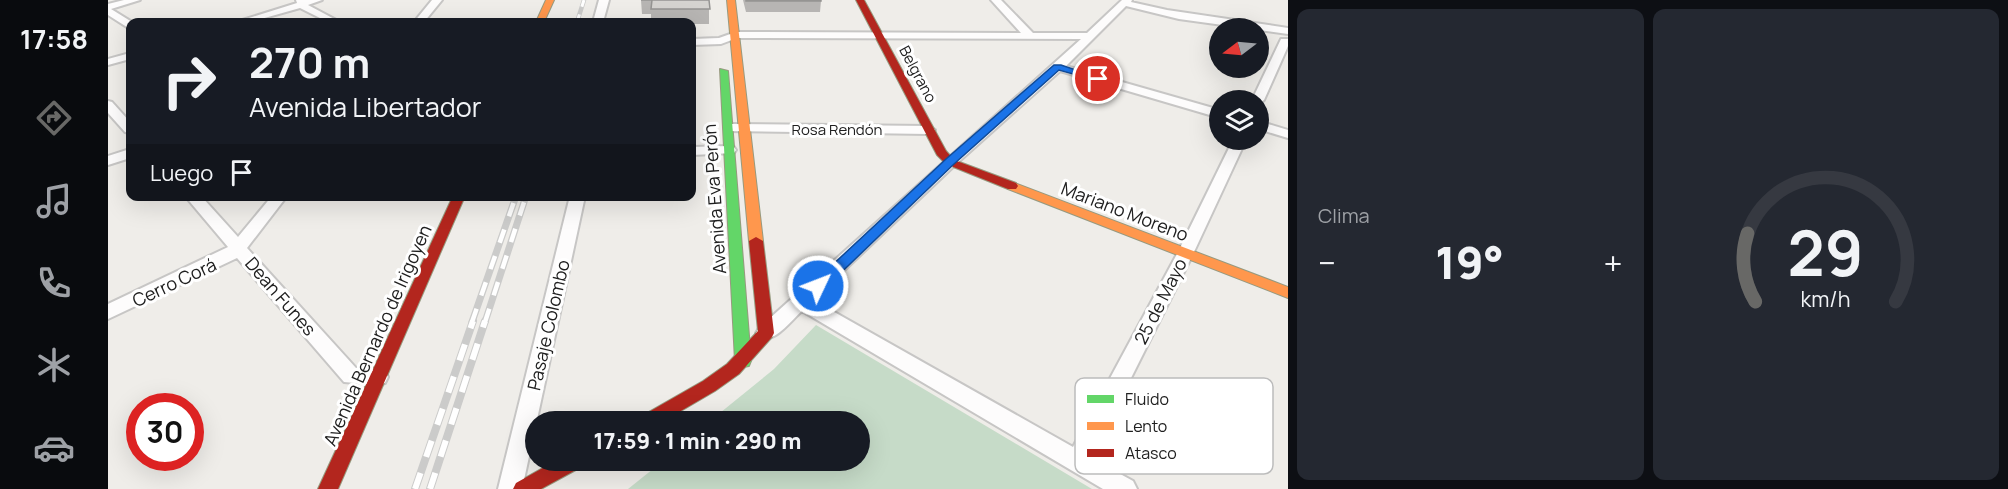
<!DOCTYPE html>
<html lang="es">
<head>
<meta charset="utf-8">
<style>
  :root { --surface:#171b24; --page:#242831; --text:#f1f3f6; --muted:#9ea1a6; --line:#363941; --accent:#686866 }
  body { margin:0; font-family:Manrope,sans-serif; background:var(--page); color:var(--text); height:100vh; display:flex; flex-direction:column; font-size:22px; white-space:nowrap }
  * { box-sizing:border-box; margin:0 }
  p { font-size:20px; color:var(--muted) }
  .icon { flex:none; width:33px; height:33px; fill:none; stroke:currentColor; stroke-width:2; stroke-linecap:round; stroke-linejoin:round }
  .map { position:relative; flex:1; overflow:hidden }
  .sheet { display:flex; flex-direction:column; gap:9px; padding:9px; background:#0d0f14; width:720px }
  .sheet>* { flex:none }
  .banner { position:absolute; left:18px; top:18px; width:570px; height:183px; border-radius:12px; box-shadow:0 6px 24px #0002; background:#171b24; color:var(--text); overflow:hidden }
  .needle { width:39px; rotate:254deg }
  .fabs { position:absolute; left:1101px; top:18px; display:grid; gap:12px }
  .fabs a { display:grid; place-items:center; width:60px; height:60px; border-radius:50%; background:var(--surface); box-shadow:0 6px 24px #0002; font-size:30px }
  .speed { position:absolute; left:18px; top:393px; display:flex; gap:12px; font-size:30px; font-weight:700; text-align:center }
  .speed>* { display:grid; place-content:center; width:78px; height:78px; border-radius:50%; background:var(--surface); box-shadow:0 6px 24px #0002; line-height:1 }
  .speed .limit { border:9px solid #d22; background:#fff; color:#111 }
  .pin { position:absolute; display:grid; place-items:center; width:51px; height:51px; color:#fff; margin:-26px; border:3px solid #fff; border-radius:50%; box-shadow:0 2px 6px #0007 }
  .me { position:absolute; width:66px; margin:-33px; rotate:47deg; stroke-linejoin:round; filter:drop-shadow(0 0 4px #0008) }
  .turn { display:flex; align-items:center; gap:21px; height:126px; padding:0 24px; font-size:27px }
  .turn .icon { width:78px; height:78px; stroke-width:2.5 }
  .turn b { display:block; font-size:42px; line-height:51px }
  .then { display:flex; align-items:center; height:57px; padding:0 24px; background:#0003; gap:12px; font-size:22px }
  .big { font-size:45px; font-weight:800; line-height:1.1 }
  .sheet .widget { flex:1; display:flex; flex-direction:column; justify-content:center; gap:9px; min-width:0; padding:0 21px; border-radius:12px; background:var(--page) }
  .sheet .dial { align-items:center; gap:0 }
  .dial svg { height:156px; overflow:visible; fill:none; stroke:var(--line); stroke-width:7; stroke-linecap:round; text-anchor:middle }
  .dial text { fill:var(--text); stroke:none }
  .heat { display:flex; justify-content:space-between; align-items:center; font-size:33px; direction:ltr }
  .sheet .tiles { flex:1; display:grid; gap:9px; grid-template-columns:repeat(2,1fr) }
  .trip { position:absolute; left:417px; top:411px; width:345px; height:60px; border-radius:30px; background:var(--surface); box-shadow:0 6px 24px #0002; font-weight:800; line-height:60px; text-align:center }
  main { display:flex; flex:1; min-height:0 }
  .dock { display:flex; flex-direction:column; width:108px; justify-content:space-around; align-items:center; background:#090b0e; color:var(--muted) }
  .dock .icon { width:42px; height:42px }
  .dock .selected { color:var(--accent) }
  .dock b { font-size:27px; color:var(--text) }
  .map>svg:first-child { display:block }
</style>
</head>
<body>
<main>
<nav class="dock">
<b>17:58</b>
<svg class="icon selected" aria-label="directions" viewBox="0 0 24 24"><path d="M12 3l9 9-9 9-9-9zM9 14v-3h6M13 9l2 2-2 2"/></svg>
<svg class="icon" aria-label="music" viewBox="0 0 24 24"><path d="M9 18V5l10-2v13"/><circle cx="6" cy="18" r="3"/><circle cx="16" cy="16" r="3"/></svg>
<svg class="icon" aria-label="phone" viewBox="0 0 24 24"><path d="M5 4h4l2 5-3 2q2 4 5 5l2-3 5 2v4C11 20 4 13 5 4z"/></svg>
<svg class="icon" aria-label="climate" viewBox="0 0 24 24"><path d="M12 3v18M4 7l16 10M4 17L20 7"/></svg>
<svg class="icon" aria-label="car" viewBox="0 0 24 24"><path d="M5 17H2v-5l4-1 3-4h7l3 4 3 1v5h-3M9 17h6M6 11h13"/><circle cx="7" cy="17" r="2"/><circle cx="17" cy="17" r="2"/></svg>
</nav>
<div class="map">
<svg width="1180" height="489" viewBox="0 0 1180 489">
  <rect width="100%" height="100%" fill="#efede9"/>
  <path fill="#c6dbc8" d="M708 325 984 489H520L555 461 752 460V422L602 421 666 369Z"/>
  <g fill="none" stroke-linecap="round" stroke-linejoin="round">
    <g stroke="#c7c6c5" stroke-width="4">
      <path id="street" d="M16 0H32L3 9 24 22 22 29 0 15V4Z
        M188 0H214L200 5 232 22H220L192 8 142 22H128L189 3Z
        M324 0H334L316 22H306Z
        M491 0H501L495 22H485Z
        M883 0H893L925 33H979L1014 0H1024L1023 2 1059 10 1180 28V34L1071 19 1018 6 958 66 1112 110V118L952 71 847 165 705 300 965 447 1069 254 1125 140H1138L1085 254 983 458 1025 481 1029 489H995L694 311C682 321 668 343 651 338L648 333 651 328 973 39 629 38 613 44 584 45V39L611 38 628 32 913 33Z
        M1173 39H1180V46L1156 100 1150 104V100H1144Z
        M22 53V59L0 65V59Z
        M0 101 4 102 22 122V133L17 132 0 113Z
        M1150 121 1180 130V138L1150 129Z
        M623 124 820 126 827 130 820 134 618 131 616 128Z
        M621 146 626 147 628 150 626 153 584 155V147Z
        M22 149V158L0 165V156Z
        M77 196H93L130 237 164 196H179L139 248 248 368 277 371 280 377 277 383 270 385 236 382 129 258 0 319V304L120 247Z
        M462 196H477L414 489H390Z"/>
    </g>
    <g stroke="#979a7f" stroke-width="2">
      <path id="fast" d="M612 69 620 71 643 361 641 366 635 367 629 366 627 361Z"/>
    </g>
    <g stroke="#979a7f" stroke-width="2">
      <path id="slow" d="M438 0H446L436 22H428Z
        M619 0H627L655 241 648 245 641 241Z
        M904 182 1180 287V298L900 189 898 186 900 183Z"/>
    </g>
    <g stroke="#979a7f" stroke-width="2">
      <path id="jam" d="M748 0H756L838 151 846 160 908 183 910 186 908 189H900L838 164 829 155Z
        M345 196H357L230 489H210Z
        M648 237 655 241 666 333 664 337 631 374 607 391 554 422H529L532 417 595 381 619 364 650 331 641 241Z
        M449 460H477L475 466 433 489H405L408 483Z"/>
    </g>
    <use href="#street" fill="#fdfcfc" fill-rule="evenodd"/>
    <use href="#fast" fill="#63d668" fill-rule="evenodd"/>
    <use href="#slow" fill="#ff974d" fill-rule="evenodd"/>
    <use href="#jam" fill="#b3261e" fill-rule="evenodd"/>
    <g stroke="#cbcbca" stroke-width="4.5">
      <path id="rail-far2" d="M469 22 476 0"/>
    </g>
    <g stroke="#cbcbca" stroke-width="7">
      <path id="rail-far1" d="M364 322 408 196
        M377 322 418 196"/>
    </g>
    <g stroke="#cbcbca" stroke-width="8">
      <path id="rail" d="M307 489 365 321
        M322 489 377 321"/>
    </g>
    <use href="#rail-far2" stroke="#fff" stroke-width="3" stroke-dasharray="8" stroke-linecap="butt"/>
    <use href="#rail-far1" stroke="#fff" stroke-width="4.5" stroke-dasharray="14" stroke-linecap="butt"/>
    <use href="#rail" stroke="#fff" stroke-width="6" stroke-dasharray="17" stroke-linecap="butt"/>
  </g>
  <path fill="#b7b5b3" d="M533 0H601V24H584V22H543V14H534Z
    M635 0H713V1L712 12H638Z"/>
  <path fill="#d5d3d0" stroke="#959492" stroke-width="1.5" d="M533 0H601L602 9H543L544 0Z
    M638 0H713V1H638Z"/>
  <path fill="#1a73e8" stroke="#114b97" stroke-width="1.5" d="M946 65H953L995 79 990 81 951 70 846 164 715 290H705L702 286 705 283 838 159Z"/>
  <g text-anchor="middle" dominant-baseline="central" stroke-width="6" stroke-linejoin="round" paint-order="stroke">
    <g font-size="15" fill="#202020" stroke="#fff">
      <text transform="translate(810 74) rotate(62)">Belgrano</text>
      <text x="729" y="129">Rosa Rendón</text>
    </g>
    <g font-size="18" fill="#202020" stroke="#fff">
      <text transform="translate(606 199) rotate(-94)">Avenida Eva Perón</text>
      <text transform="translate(1017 211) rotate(21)">Mariano Moreno</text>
      <text transform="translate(66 282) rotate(-25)">Cerro Corá</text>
      <text transform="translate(173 296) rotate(49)">Dean Funes</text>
      <text transform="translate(1052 301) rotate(-63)">25 de Mayo</text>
      <text transform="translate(440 325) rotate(-77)">Pasaje Colombo</text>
      <text transform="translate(269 335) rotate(-66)">Avenida Bernardo de Irigoyen</text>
    </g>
  </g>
  <rect x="967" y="378" width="198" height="96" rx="9" fill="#fff" stroke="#bcbcbc" stroke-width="1.5"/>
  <rect x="979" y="395" width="27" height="8" fill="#63d668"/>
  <rect x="979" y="422" width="27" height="8" fill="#ff974d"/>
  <rect x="979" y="449" width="27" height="8" fill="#b3261e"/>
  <g font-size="16" fill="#202020">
    <text x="1017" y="405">Fluido</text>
    <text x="1017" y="432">Lento</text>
    <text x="1017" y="459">Atasco</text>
  </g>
</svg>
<div class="fabs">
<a><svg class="needle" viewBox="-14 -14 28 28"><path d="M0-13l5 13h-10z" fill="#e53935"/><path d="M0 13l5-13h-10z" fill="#9ea1a6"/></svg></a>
<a><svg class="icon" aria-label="layers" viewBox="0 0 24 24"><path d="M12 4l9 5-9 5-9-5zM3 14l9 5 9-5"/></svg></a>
</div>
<div class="speed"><div class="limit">30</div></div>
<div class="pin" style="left:990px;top:79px;background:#d93025"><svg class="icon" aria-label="arrive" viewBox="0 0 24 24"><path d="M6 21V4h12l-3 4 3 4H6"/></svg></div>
<svg class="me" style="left:710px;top:286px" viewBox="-20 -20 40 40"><circle r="17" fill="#1a73e8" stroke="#fff" stroke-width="3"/><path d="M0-11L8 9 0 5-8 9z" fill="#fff"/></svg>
<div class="trip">17:59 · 1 min · 290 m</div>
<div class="banner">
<div class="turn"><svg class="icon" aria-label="right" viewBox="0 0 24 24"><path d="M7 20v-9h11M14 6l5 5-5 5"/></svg><div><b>270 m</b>Avenida Libertador</div></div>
<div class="then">Luego<svg class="icon" aria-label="arrive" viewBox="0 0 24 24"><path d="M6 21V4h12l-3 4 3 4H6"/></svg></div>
</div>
</div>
<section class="sheet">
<div class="tiles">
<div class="widget"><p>Clima</p>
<div class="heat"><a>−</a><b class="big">19°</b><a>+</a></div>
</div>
<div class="widget dial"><svg viewBox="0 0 100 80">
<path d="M14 69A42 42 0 1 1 86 69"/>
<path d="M14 69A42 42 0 0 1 10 34" stroke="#686866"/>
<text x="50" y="56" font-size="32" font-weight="700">29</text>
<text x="50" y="72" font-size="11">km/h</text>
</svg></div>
</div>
</section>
</main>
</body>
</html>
